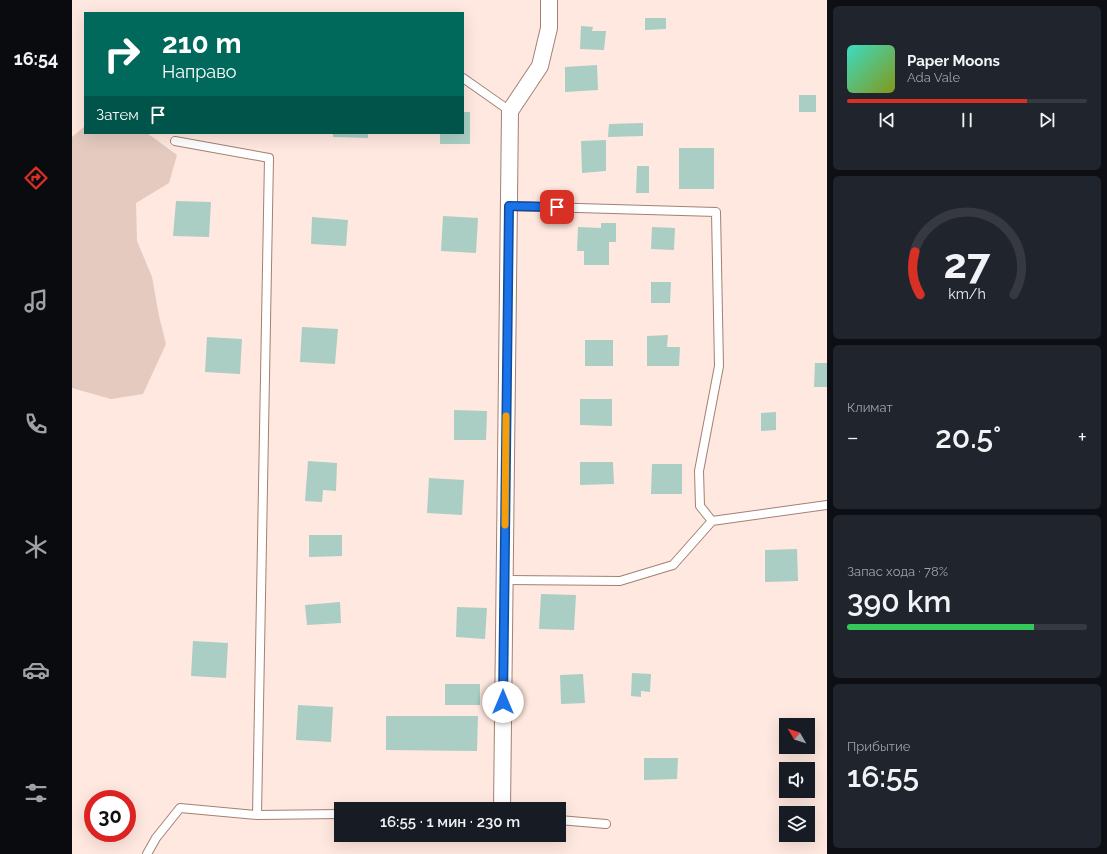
<!DOCTYPE html>
<html lang="ru">
<head>
<meta charset="utf-8">
<style>
  :root { --surface:#171b24; --page:#20242c; --text:#f1f3f6; --muted:#9ea1a6; --line:#363941; --accent:#d93025 }
  body { margin:0; font-family:Raleway,sans-serif; background:var(--page); color:var(--text); height:100vh; display:flex; flex-direction:column; font-size:15px; white-space:nowrap }
  * { box-sizing:border-box; margin:0 }
  p { font-size:13px; color:var(--muted) }
  .icon { flex:none; width:22px; height:22px; fill:none; stroke:currentColor; stroke-width:2; stroke-linecap:round; stroke-linejoin:round }
  .map { position:relative; flex:1; overflow:hidden }
  .sheet { display:flex; flex-direction:column; gap:6px; padding:6px; background:#0d0f14; width:280px }
  .sheet>* { flex:none }
  .hud { position:absolute; left:12px; top:12px; width:380px; height:122px; border-radius:0px; box-shadow:0 4px 16px #0002; background:#00695c; color:#fff; overflow:hidden }
  .needle { width:26px; rotate:309deg }
  .controls { position:absolute; left:707px; top:718px; display:grid; gap:8px }
  .controls a { display:grid; place-items:center; width:36px; height:36px; border-radius:0px; background:var(--surface); box-shadow:0 4px 16px #0002; font-size:20px }
  .speed { position:absolute; left:12px; top:790px; display:flex; gap:8px; font-size:20px; font-weight:700; text-align:center }
  .speed>* { display:grid; place-content:center; width:52px; height:52px; border-radius:50%; background:var(--surface); box-shadow:0 4px 16px #0002; line-height:1 }
  .speed .limit { border:6px solid #d22; background:#fff; color:#111 }
  .pin { position:absolute; display:grid; place-items:center; width:34px; height:34px; color:#fff; margin:-17px; border-radius:8px; box-shadow:0 2px 6px #0006 }
  .me { position:absolute; width:44px; margin:-22px; rotate:0deg; stroke-linejoin:round; filter:drop-shadow(0 0 3px #0008) }
  .turn { display:flex; align-items:center; gap:14px; height:84px; padding:0 12px; font-size:18px }
  .turn .icon { width:52px; height:52px; stroke-width:2.5 }
  .turn b { display:block; font-size:28px; line-height:34px }
  .then { display:flex; align-items:center; height:38px; padding:0 12px; background:#0003; gap:8px; font-size:15px }
  .big { font-size:30px; font-weight:600; line-height:1.1 }
  .sheet .widget { flex:1; display:flex; flex-direction:column; justify-content:center; gap:6px; min-width:0; padding:0 14px; border-radius:6px; background:var(--page) }
  .sheet .dial { align-items:center; gap:0 }
  .dial svg { height:104px; overflow:visible; fill:none; stroke:var(--line); stroke-width:7; stroke-linecap:round; text-anchor:middle }
  .dial text { fill:var(--text); stroke:none }
  .song { display:flex; align-items:center; gap:12px }
  .cover { width:48px; height:48px; border-radius:6px; background:linear-gradient(135deg,hsl(170 70% 55%),hsl(70 70% 35%)) }
  .played { height:4px; border-radius:2px; background:linear-gradient(90deg,var(--accent) 75%,var(--line) 75%) }
  .keys { display:flex; justify-content:space-around; direction:ltr }
  .heat { display:flex; justify-content:space-between; align-items:center; font-size:22px; direction:ltr }
  .charge { height:6px; border-radius:3px; background:linear-gradient(90deg,#34c759 78%,var(--line) 0) }
  .trip { position:absolute; left:262px; top:802px; width:232px; height:40px; border-radius:0px; background:var(--surface); box-shadow:0 4px 16px #0002; font-weight:600; line-height:40px; text-align:center }
  main { display:flex; flex:1; min-height:0 }
  .tabs { display:flex; flex-direction:column; width:72px; justify-content:space-around; align-items:center; background:#090b0e; color:var(--muted) }
  .tabs .icon { width:28px; height:28px }
  .tabs .selected { color:var(--accent) }
  .tabs b { font-size:18px; color:var(--text) }
  .map>svg:first-child { display:block }
</style>
</head>
<body>
<main>
<nav class="tabs">
<b>16:54</b>
<svg class="icon selected" aria-label="directions" viewBox="0 0 24 24"><path d="M12 3l9 9-9 9-9-9zM9 14v-3h6M13 9l2 2-2 2"/></svg>
<svg class="icon" aria-label="music" viewBox="0 0 24 24"><path d="M9 18V5l10-2v13"/><circle cx="6" cy="18" r="3"/><circle cx="16" cy="16" r="3"/></svg>
<svg class="icon" aria-label="phone" viewBox="0 0 24 24"><path d="M5 4h4l2 5-3 2q2 4 5 5l2-3 5 2v4C11 20 4 13 5 4z"/></svg>
<svg class="icon" aria-label="climate" viewBox="0 0 24 24"><path d="M12 3v18M4 7l16 10M4 17L20 7"/></svg>
<svg class="icon" aria-label="car" viewBox="0 0 24 24"><path d="M5 17H2v-5l4-1 3-4h7l3 4 3 1v5h-3M9 17h6M6 11h13"/><circle cx="7" cy="17" r="2"/><circle cx="17" cy="17" r="2"/></svg>
<svg class="icon" aria-label="filters" viewBox="0 0 24 24"><path d="M4 7h16M4 17h16"/><circle cx="9" cy="7" r="2"/><circle cx="15" cy="17" r="2"/></svg>
</nav>
<div class="map">
<svg width="755" height="854" viewBox="0 0 755 854">
  <rect width="100%" height="100%" fill="#ffe8df"/>
  <path fill="#e4cabf" d="M13 126V133H75L105 155 97 183 64 203 65 241 80 277 87 316 94 344 71 394 39 399 0 388V137Z"/>
  <path fill="#aacec4" d="M573 18H594V29L573 30Z
    M509 26 521 27 520 31H534L532 50 508 49Z
    M525 65 526 90 493 92V67Z
    M727 95H744V112H727Z
    M391 112H398V144H368V133H391Z
    M571 123V136L536 137 537 124Z
    M261 133H296V138L261 137Z
    M534 140V171L510 173 509 141Z
    M607 148H642V189H607Z
    M565 166H577V193H564Z
    M104 201 139 202 137 237 101 236Z
    M371 216 406 218 404 253 369 251Z
    M240 217 276 220 274 246 239 244Z
    M529 223H544V242H537V265H512V251H505L506 227 529 228Z
    M580 227 603 228 602 250 579 249Z
    M579 282H599L598 303H579Z
    M230 327 266 329 263 364 228 362Z
    M596 335 595 347H608L607 366H575V336Z
    M135 337 170 339 168 374 133 372Z
    M513 340H541V366H513Z
    M743 363H755V387H742Z
    M508 399H540V426L508 425Z
    M382 410 415 411 414 440H382Z
    M704 412V430L689 431V413Z
    M236 461 265 463 264 491 251 490 250 502 233 501Z
    M508 462H541L542 484 508 485Z
    M580 464H610V494H579Z
    M357 478 392 480 390 515 355 513Z
    M237 535H270V556L237 557Z
    M725 549 726 581 693 582V550Z
    M469 594 504 595 502 630 467 629Z
    M268 602 269 623 235 625 233 605Z
    M385 607 415 608 413 639 384 637Z
    M121 641 156 643 154 678 119 676Z
    M560 673 579 674 578 692 569 691V697L559 696Z
    M511 674 513 703 489 704 488 675Z
    M373 684H408V705H373Z
    M226 705 261 707 259 742 224 740Z
    M314 716H406L405 751 314 750Z
    M572 758H606L605 779 572 780Z"/>
  <g fill="none" stroke-linecap="round" stroke-linejoin="round">
    <g stroke="#a28173" stroke-width="10">
      <path id="service" d="M391 78 438 111
        M103 141 197 158 185 815
        M437 206 644 212 647 366 627 471 628 506 640 521 755 505
        M432 580 548 581 601 565 640 521
        M487 820 534 824
        M75 854 84 838 108 808 185 815 269 814"/>
    </g>
    <g stroke="#a28173" stroke-width="18">
      <path id="minor" d="M430 809 438 111 468 66 477 28V0"/>
    </g>
    <use href="#service" stroke="#fff" stroke-width="8"/>
    <use href="#minor" stroke="#fff" stroke-width="16"/>
  </g>
  <g fill="none" stroke-linecap="round" stroke-linejoin="round">
    <g stroke="#114b97" stroke-width="10">
      <path id="route" d="M431 702 437 206 485 207"/>
    </g>
    <use href="#route" stroke="#1a73e8" stroke-width="7"/>
    <path stroke="#f59e0b" stroke-width="7" d="M433 525 434 416"/>
  </g>
</svg>
<div class="controls">
<a><svg class="needle" viewBox="-14 -14 28 28"><path d="M0-13l5 13h-10z" fill="#e53935"/><path d="M0 13l5-13h-10z" fill="#9ea1a6"/></svg></a>
<a><svg class="icon" aria-label="sound" viewBox="0 0 24 24"><path d="M4 9h4l5-4v14l-5-4H4zM17 9q2 3 0 6"/></svg></a>
<a><svg class="icon" aria-label="layers" viewBox="0 0 24 24"><path d="M12 4l9 5-9 5-9-5zM3 14l9 5 9-5"/></svg></a>
</div>
<div class="speed"><div class="limit">30</div></div>
<div class="pin" style="left:485px;top:207px;background:#d93025"><svg class="icon" aria-label="arrive" viewBox="0 0 24 24"><path d="M6 21V4h12l-3 4 3 4H6"/></svg></div>
<svg class="me" style="left:431px;top:702px" viewBox="-20 -20 40 40"><circle r="19" fill="#fff"/><path d="M0-13L10 11 0 6-10 11z" fill="#1a73e8"/></svg>
<div class="trip">16:55 · 1 мин · 230 m</div>
<div class="hud">
<div class="turn"><svg class="icon" aria-label="right" viewBox="0 0 24 24"><path d="M7 20v-9h11M14 6l5 5-5 5"/></svg><div><b>210 m</b>Направо</div></div>
<div class="then">Затем<svg class="icon" aria-label="arrive" viewBox="0 0 24 24"><path d="M6 21V4h12l-3 4 3 4H6"/></svg></div>
</div>
</div>
<section class="sheet">
<div class="widget">
<div class="song"><i class="cover"></i><div><b>Paper Moons</b><p>Ada Vale</p></div></div>
<div class="played"></div>
<div class="keys"><svg class="icon" aria-label="previous" viewBox="0 0 24 24"><path d="M18 5L8 12l10 7zM5 5v14"/></svg><svg class="icon" aria-label="pause" viewBox="0 0 24 24"><path d="M8 5v14M16 5v14"/></svg><svg class="icon" aria-label="next" viewBox="0 0 24 24"><path d="M6 5l10 7-10 7zM19 5v14"/></svg></div>
</div>
<div class="widget dial"><svg viewBox="0 0 100 80">
<path d="M14 69A42 42 0 1 1 86 69"/>
<path d="M14 69A42 42 0 0 1 10 36" stroke="#d93025"/>
<text x="50" y="56" font-size="32" font-weight="700">27</text>
<text x="50" y="72" font-size="11">km/h</text>
</svg></div>
<div class="widget"><p>Климат</p>
<div class="heat"><a>−</a><b class="big">20.5°</b><a>+</a></div>
</div>
<div class="widget"><p>Запас хода · 78%</p><b class="big">390 km</b><div class="charge"></div></div>
<div class="widget"><p>Прибытие</p><b class="big">16:55</b></div>
</section>
</main>
</body>
</html>
